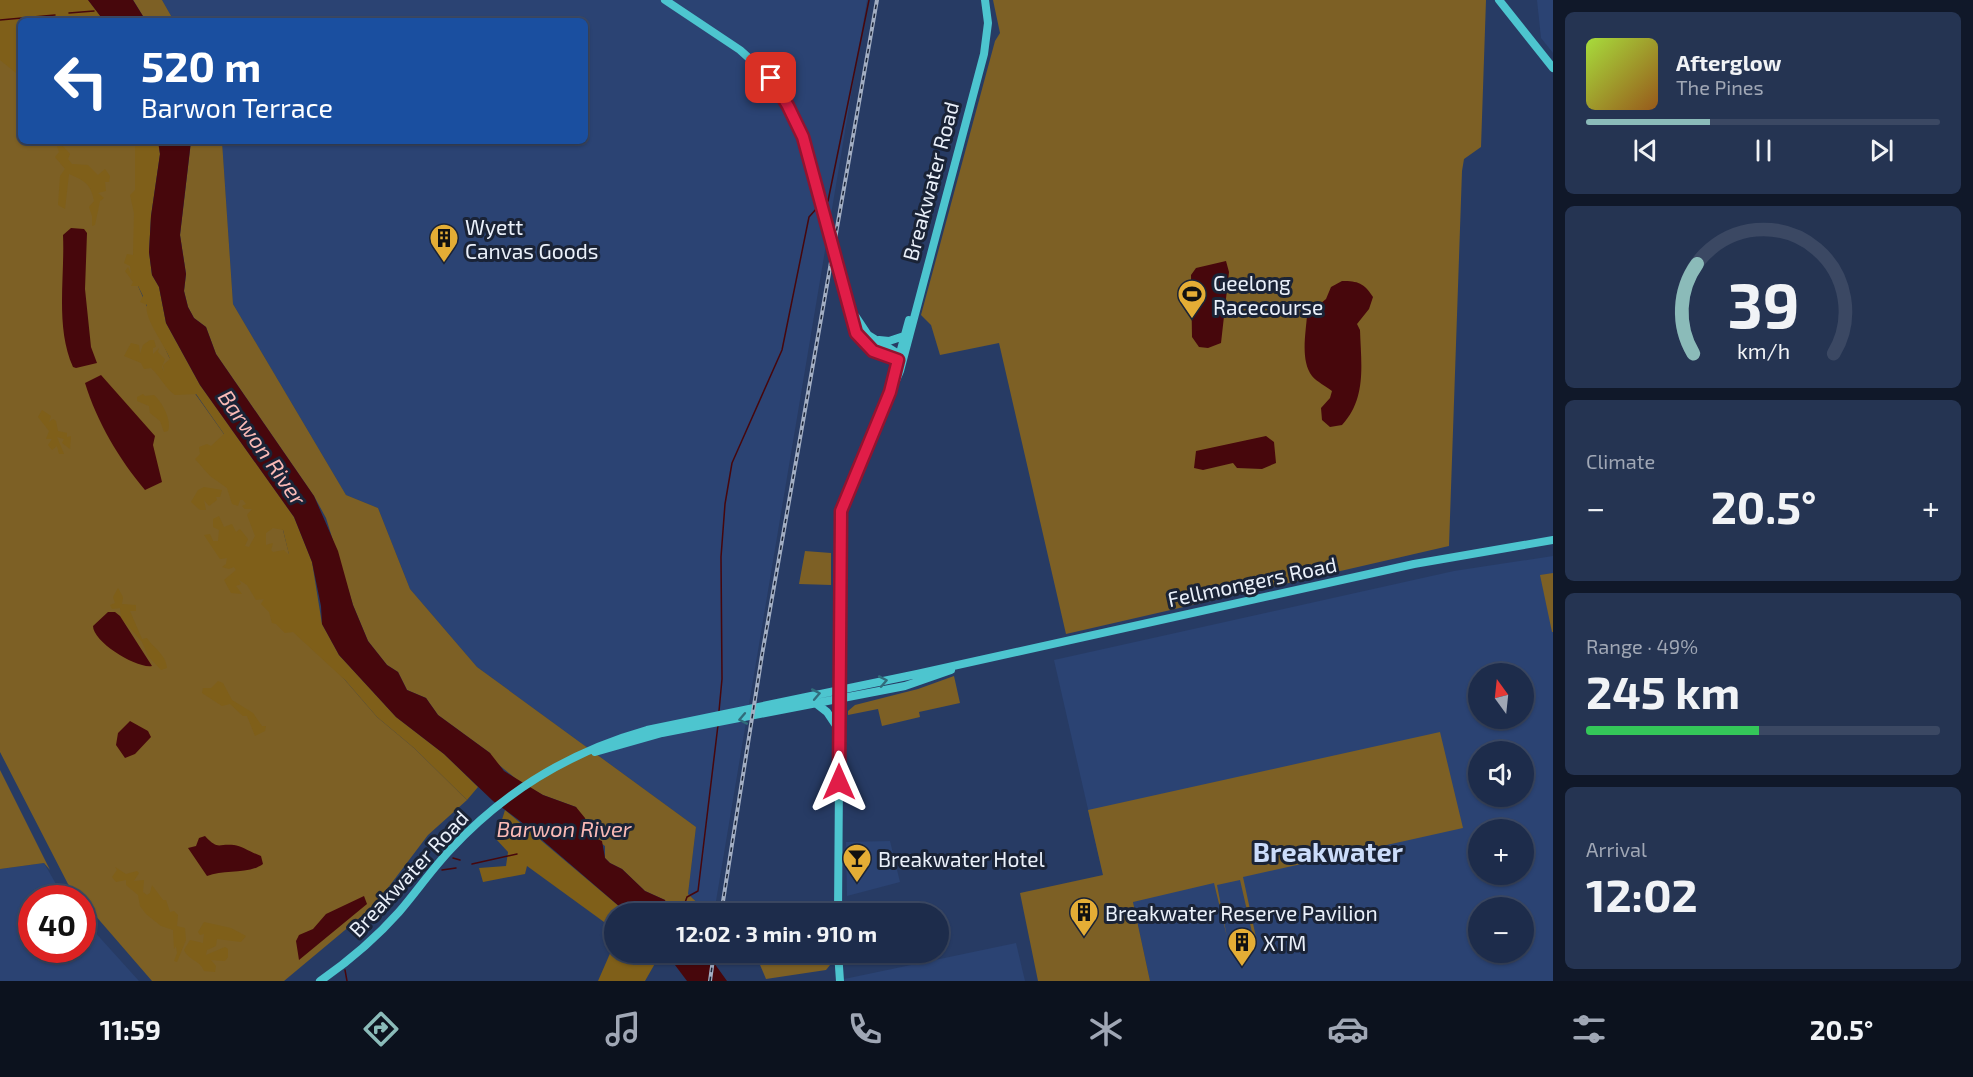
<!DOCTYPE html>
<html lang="en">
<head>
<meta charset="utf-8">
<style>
  :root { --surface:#1d2c4b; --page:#253452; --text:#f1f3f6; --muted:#a0a7b5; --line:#3b4863; --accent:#8bbbb9 }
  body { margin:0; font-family:"Exo 2",sans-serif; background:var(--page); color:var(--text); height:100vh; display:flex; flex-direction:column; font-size:22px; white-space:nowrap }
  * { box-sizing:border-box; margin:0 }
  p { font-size:20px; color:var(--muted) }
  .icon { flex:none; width:33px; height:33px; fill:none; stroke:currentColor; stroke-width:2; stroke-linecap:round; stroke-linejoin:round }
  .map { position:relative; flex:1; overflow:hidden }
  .sheet { display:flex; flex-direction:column; gap:12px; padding:12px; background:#101829; width:420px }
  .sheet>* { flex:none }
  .banner { position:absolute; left:18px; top:18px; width:570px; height:126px; border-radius:9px; box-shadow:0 2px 4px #0004,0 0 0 2px var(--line); background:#1a4fa0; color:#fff; overflow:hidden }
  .needle { width:39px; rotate:345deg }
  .buttons { position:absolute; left:1468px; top:663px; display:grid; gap:12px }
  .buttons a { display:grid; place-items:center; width:66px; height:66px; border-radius:50%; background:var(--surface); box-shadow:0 2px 4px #0004,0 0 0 2px var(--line); font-size:30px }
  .speed { position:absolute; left:18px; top:885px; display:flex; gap:12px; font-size:30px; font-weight:700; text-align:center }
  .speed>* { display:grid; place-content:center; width:78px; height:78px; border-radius:50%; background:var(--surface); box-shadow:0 2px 4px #0004,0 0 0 2px var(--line); line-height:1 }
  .speed .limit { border:9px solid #d22; background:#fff; color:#111 }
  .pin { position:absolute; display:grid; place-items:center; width:51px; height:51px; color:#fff; margin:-26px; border-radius:12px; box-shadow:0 3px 9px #0006 }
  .me { position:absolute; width:66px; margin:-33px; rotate:0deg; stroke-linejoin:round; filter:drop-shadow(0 0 4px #0008) }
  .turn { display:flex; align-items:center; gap:21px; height:126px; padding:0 24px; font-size:27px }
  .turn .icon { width:78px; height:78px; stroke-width:2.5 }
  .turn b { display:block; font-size:42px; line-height:51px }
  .big { font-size:45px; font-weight:700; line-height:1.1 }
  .sheet .widget { flex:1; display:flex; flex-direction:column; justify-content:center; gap:9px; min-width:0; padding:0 21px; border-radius:9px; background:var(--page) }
  .sheet .dial { align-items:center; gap:0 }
  .dial svg { height:156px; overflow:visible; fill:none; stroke:var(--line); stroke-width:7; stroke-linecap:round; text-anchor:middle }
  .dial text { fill:var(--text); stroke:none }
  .song { display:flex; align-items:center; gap:18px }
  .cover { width:72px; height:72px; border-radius:9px; background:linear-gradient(135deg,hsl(80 70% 55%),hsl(30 70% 35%)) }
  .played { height:6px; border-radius:3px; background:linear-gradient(90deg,var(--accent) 35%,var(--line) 35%) }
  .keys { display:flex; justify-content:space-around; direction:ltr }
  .heat { display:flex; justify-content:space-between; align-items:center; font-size:33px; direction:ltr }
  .charge { height:9px; border-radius:4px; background:linear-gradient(90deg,#34c759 49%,var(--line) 0) }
  .trip { position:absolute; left:604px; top:903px; width:345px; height:60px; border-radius:30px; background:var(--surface); box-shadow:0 2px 4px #0004,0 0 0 2px var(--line); font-weight:700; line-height:60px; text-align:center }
  .tabs { display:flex; height:96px; justify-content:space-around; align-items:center; background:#0c121e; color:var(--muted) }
  .tabs .icon { width:42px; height:42px }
  .tabs .selected { color:var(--accent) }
  .tabs b { font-size:27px; color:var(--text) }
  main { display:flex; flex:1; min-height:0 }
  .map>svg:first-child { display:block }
</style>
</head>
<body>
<main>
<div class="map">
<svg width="1553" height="981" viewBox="0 0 1553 981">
  <rect width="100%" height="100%" fill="#273b64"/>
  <path fill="#2b4373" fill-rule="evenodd" d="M162 0H867L714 913H708L688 894 696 827 477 667 410 589 378 508 346 495 233 304 222 141H585V21H174Z
    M1537 0H1553V53L1541 38Z
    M1553 556V981H1150L1133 902 1103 875 1054 660 1454 571ZM1479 674H1524V718H1479ZM1479 752H1524V796H1479ZM1479 830H1524V874H1479ZM1479 908H1524V952H1479Z
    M890 841 900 882 847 896 846 842Z
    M44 863 56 884 60 898H32V950H82L83 919 139 981H0V869Z
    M1016 943 1025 981H832L849 978Z"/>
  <path fill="#7d6025" d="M0 0H88L104 21H21V141H138V286L169 357 241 458 283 530 293 570 287 613 377 717 414 748 467 800 428 835 375 905 284 981H152L68 884 0 752Z
    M133 0H162L174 21H146Z
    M993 0H1486L1481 147 1464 159 1462 171 1449 546 1066 634 999 343 940 355 931 325 921 315 995 41 1000 33Z
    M191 141H222L233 304 346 495 378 508 410 589 477 667 696 827 688 894 708 913H669L665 900 645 891 622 869 610 863 605 858V846L591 836 576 807 543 795 521 783 493 760 490 753 438 715 426 698 407 690 398 672 387 665 368 641 353 605 326 518 314 496 216 354 206 327 194 318 188 307 184 291 186 274 180 235Z
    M805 551 831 553V585L799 584Z
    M1553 573V632H1552L1540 575Z
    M954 676 960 703 919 712 920 717 882 726 878 709 848 715V711L855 705 918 689Z
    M1440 732 1463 828 1243 877 1257 942 1229 948 1228 942 1231 947 1254 941 1240 880 1217 885 1227 937 1214 883 1133 902 1150 981H1038L1020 893 1103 875 1088 810Z
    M0 770 50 870 44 863 0 869Z
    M743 905 830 906V913H742Z
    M755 953H830V965L826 970 766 979Z"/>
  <path fill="#7f5f19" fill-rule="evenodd" d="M0 0H88L104 21H21V61L18 62 21 66V77L0 60Z
    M135 141H158L160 154 151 216 149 252 152 275 159 287 166 323 200 385 294 517 312 562 322 624 339 655 396 717 444 754 478 787 467 800 414 748 377 717 345 680 293 632 285 633 276 624 272 623 269 612 261 604 264 599 256 600 247 585 239 580 241 584 236 586 242 594 231 593 224 580 236 570 234 567 229 569 222 567 226 564 227 558 220 559 204 535 210 534 213 541H218L219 530 213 527V519L219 516 224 527 232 524 236 532 240 529 248 539 245 546 249 547 255 536 247 515 252 509H245L242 506 246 504 243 500H240L238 506 232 504 227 488 210 476 195 459 200 454 199 447 207 444 211 446 224 434 196 394 175 395C164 387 161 377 151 368L144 369 141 363 124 356 131 343 139 345 140 354 143 345 150 340H154L156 347 153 348V354L159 348 158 352 165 359 162 367 164 372 163 365 170 359C165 345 143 317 147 305L140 302 143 296 138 286H131L133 282 125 271 128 267 131 274 130 266 124 263 127 254 133 255 134 213 130 195 135 190ZM273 528 283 530 289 555 284 550 273 552 271 550 273 543 266 545V533Z
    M62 145 70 154 68 159 72 164 88 165 98 175 105 169 110 176 109 182H105L106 191 98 193 104 198 100 201 95 225 92 226V216L89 207 94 201C91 183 83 180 69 174L65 209 58 205 60 176 65 169 55 157 59 152 57 146Z
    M143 394 145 396 154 395C162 402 172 420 168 431L164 432 160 421 150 413 149 406 137 401V397Z
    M42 410 51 416 49 422 53 419 56 421 58 431 67 433V437L71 436 70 449 62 443 64 439 57 437 64 454H59L57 446 52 450 48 445 52 439H46L49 431 38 417Z
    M204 487 222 490 220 497H216L217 500 209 506 204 500 206 510H200L191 502 198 490Z
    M118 588 123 597 122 604 136 605V611H130L142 639 147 638C153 648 166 654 167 668L161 670 148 656 142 642 121 618 120 608 112 609 110 605 115 603 113 597Z
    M218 681 223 683 232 700 253 713 262 726H266L265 731 255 736 247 716H243L230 704 222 706 202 693 203 688H211Z
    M505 810 627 913 615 914V930L527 866 525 874 483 882 479 868 506 866 508 852 496 839Z
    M115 867 126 874 137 871 139 873 134 881 144 880 143 892 147 895 150 893 152 885 163 900H166L170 912 174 911 178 915 177 926 185 928 186 940 177 962 174 961 177 953 176 946 174 949 173 930 161 926 146 914 140 906 138 895 126 885V880L116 882 112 877 117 870Z
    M204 922 231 928 246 936 241 942 217 939 216 946 207 950 206 955 225 947 228 949V957L225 961 211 960 216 966 215 972 204 971C200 960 188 960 184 950L190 940 203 943 204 934 200 935 198 932Z
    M615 942V952L661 953 645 981H598Z"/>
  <path fill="#47070c" d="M88 0H133L146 21H104Z
    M158 141H191L180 235 186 274 184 291 188 307 194 318 206 327 216 354 314 496 338 551 353 605 368 641 387 665 398 672 407 690 426 698 438 715 490 753 504 771 543 795 576 807 585 818 591 836 602 841 605 858 610 863 622 869 645 891 665 900 669 913H627L520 821 493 801 444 754 396 717 339 655 322 624 321 606 312 562 294 517 200 385 166 323 159 287 152 275 149 252 151 216 160 154Z
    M71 228 84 229 87 233 85 289 91 347 97 363 76 368 73 367C55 327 65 277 63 235Z
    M1226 261 1229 272 1221 343 1208 348 1199 347 1192 337 1191 275 1196 268Z
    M1342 281C1358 281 1364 283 1373 297L1369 309 1357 324 1360 330C1361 364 1367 398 1342 425L1330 427 1322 420 1321 408 1330 398 1332 391C1326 386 1317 382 1312 376 1300 360 1306 333 1307 315L1326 299 1331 287Z
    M101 375 155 436 153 445 162 482 145 490C119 459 97 422 85 383Z
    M1266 436 1274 442 1276 463 1262 469 1237 468 1233 463 1203 470 1194 468 1196 451Z
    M108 612H115L120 616 152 666C137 669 93 642 93 626Z
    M130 721 148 731 151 737 135 754 125 758 116 745 118 733Z
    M205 836C219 851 218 843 234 845 242 846 252 853 261 856L263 864C248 875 224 869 207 876L188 848 196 846 199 838Z
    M364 896 367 904 299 960 296 941 299 935 313 929 326 914Z
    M666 953H707L727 981H687Z"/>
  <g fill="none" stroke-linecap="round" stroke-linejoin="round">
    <path stroke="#47070c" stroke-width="1.5" d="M69 13 94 11
      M0 20 55 15
      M828 201 869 0
      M719 711 722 679 721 557 725 504 732 463 782 350 809 217 817 208
      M453 858 460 860
      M472 864 517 854
      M442 870 456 868
      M681 914 687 897 698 891 718 725
      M345 970 347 981"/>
    <path stroke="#4dc5cf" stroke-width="8" d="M665 0 740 50 771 78 788 106 803 137 856 333 873 351 902 361
      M1499 0 1553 68
      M856 317 868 335 900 355
      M879 340 889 341 904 336
      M897 364 909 320
      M818 705 827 712 839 730
      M595 752 662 733 905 686 951 670
      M838 914 841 511 900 371 984 54 988 23 985 0
      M838 952 840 981
      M320 981C349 961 375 939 399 912 417 891 432 869 451 849 505 791 572 751 647 730L917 674 1414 564 1553 540"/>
    <g stroke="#a2aec3" stroke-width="4">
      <path id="rail" d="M721 914 762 655 877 0
        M710 981 714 952"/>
    </g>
    <use href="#rail" stroke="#1a2336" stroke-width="1.5" stroke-dasharray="4.5" stroke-linecap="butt"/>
  </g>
  <defs><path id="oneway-chevron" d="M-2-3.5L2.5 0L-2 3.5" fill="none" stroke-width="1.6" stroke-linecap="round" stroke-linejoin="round" transform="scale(1.5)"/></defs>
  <g stroke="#316c7b">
    <use href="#oneway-chevron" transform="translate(883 681) rotate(-11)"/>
    <use href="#oneway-chevron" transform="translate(816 694) rotate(-11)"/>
    <use href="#oneway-chevron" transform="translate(743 719) rotate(169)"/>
  </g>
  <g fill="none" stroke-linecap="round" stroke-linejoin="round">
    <g stroke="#92132f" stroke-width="15">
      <path id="route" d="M771 78 788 106 803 137 856 333 873 351 898 360 890 392 841 511 839 782"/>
    </g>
    <use href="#route" stroke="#e11d48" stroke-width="10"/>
  </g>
  <defs>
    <g id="building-pin" transform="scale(1.5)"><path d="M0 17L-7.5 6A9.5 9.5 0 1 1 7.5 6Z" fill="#e4ad35" stroke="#1a2336"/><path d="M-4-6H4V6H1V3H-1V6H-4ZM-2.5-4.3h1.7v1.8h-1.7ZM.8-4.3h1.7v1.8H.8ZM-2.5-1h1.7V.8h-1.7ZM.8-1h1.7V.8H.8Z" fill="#111"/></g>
    <g id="stadium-pin" transform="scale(1.5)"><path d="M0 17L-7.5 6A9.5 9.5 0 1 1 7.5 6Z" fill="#e4ad35" stroke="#1a2336"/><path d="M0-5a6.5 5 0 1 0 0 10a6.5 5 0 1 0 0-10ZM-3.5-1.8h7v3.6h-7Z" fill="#111"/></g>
    <g id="bar-pin" transform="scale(1.5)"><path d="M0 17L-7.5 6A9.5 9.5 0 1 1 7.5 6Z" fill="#e4ad35" stroke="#1a2336"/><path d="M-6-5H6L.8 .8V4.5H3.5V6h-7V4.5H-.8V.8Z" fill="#111"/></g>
  </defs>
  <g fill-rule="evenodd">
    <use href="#building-pin" x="444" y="238"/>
    <use href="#stadium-pin" x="1192" y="294"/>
    <use href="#bar-pin" x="857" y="858"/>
    <use href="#building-pin" x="1084" y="912"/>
    <use href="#building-pin" x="1242" y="942"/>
  </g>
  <g text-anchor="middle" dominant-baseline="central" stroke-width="6" stroke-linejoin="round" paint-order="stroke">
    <g font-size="21" fill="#eaf0fa" stroke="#1a2336">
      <text transform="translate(930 181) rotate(-75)">Breakwater Road</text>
      <text transform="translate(1252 581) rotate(-12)">Fellmongers Road</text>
      <text transform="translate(408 873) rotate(-47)">Breakwater Road</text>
    </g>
    <g font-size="21" fill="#eaf0fa" stroke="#1a2336" text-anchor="start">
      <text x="465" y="226">Wyett<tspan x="465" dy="24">Canvas Goods</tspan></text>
      <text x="1213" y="282">Geelong<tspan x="1213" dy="24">Racecourse</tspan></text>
      <text x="878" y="858">Breakwater Hotel</text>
      <text x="1105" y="912">Breakwater Reserve Pavilion</text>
      <text x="1263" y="942">XTM</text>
    </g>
    <g font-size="22" font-style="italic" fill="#fabab6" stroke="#1a2336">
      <text transform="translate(263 447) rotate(55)">Barwon River</text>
      <text x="564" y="828">Barwon River</text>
    </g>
    <g font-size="27" font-weight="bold" fill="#cbdcfa" stroke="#1a2336">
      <text x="1328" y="851">Breakwater</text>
    </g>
  </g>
</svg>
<div class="buttons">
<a><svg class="needle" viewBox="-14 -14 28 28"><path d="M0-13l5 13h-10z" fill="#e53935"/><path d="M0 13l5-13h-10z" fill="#a0a7b5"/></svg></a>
<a><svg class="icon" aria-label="sound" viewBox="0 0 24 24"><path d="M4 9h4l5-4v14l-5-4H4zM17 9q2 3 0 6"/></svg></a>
<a>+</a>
<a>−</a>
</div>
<div class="speed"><div class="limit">40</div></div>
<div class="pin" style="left:771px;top:78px;background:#d93025"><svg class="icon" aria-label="arrive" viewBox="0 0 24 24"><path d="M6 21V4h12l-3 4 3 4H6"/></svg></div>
<svg class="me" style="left:839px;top:782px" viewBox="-20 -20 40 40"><path d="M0-17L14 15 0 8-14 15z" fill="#e11d48" stroke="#fff" stroke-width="4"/></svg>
<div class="trip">12:02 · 3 min · 910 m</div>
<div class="banner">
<div class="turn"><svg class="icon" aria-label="left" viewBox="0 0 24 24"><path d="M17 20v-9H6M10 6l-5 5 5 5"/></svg><div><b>520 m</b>Barwon Terrace</div></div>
</div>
</div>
<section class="sheet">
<div class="widget">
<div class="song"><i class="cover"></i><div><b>Afterglow</b><p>The Pines</p></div></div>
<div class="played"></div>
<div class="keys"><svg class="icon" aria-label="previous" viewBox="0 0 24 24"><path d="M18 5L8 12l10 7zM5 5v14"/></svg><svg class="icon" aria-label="pause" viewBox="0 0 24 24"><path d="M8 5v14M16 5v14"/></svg><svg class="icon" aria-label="next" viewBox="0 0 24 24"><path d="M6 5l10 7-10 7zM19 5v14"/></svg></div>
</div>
<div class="widget dial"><svg viewBox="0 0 100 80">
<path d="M14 69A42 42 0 1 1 86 69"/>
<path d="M14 69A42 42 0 0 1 16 23" stroke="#8bbbb9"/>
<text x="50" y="56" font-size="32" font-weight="700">39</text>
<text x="50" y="72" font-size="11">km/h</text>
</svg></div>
<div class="widget"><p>Climate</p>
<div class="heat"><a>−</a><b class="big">20.5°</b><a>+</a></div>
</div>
<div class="widget"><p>Range · 49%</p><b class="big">245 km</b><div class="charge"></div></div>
<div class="widget"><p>Arrival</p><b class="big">12:02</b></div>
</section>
</main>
<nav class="tabs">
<b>11:59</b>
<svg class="icon selected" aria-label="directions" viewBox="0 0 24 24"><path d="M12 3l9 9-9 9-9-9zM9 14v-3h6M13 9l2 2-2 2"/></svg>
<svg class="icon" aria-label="music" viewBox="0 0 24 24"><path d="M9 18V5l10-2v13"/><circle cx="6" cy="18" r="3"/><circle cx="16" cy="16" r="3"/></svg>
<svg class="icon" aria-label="phone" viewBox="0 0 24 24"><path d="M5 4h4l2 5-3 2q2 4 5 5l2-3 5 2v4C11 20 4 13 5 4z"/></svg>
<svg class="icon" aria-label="climate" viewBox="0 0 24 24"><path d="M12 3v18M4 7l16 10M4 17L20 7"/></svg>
<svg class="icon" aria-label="car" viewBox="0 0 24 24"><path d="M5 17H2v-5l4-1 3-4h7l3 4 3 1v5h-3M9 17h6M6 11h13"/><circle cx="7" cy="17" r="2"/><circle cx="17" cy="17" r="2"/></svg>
<svg class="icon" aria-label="filters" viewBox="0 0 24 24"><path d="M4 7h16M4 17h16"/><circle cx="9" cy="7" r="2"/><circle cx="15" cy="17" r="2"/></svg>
<b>20.5°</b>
</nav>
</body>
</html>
